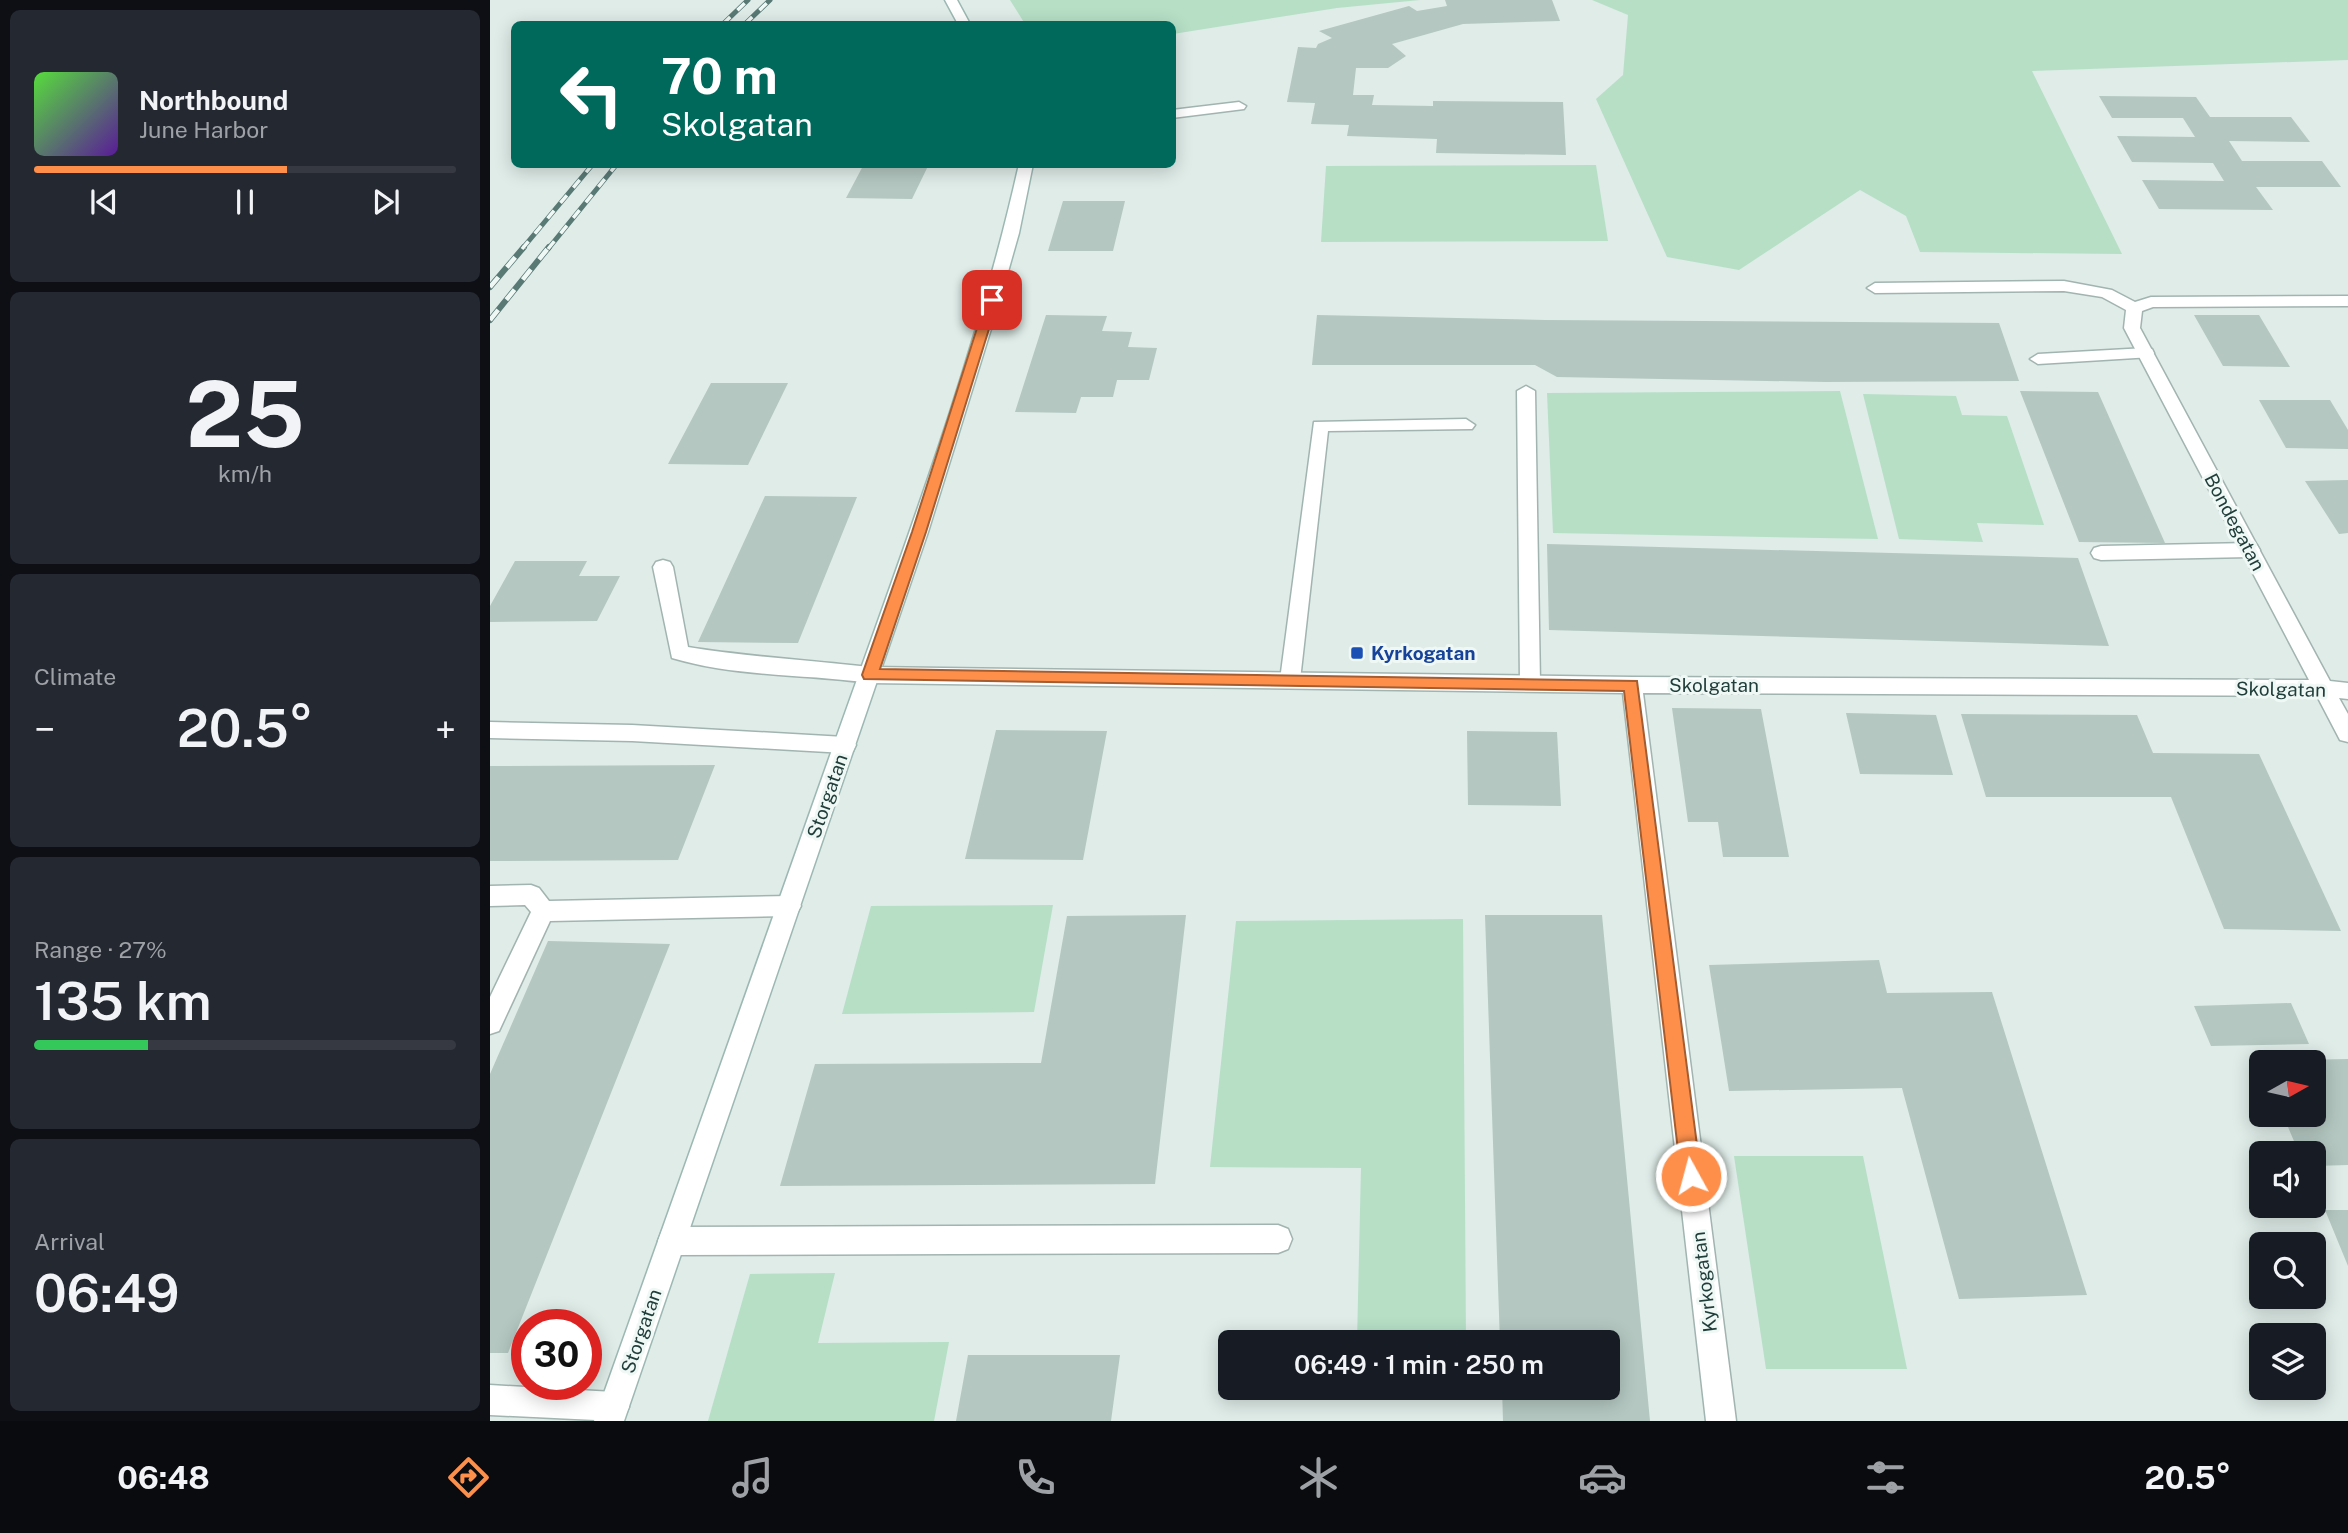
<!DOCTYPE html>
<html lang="en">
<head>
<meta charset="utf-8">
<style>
  :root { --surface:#171b24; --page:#242831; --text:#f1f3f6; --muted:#9ea1a6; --line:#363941; --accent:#fd8f4b }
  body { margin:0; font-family:"Public Sans",sans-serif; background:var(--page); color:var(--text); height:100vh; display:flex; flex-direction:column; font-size:26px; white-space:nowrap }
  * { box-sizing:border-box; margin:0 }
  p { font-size:23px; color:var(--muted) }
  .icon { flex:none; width:38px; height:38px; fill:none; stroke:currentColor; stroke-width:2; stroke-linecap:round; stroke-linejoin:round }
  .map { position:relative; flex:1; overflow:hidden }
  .sheet { display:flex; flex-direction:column; gap:10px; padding:10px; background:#0d0f14; width:490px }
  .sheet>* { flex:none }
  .top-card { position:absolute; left:21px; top:21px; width:665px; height:147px; border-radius:10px; box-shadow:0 4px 18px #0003; background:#00695c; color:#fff; overflow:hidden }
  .needle { width:46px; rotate:82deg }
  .fabs { position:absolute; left:1759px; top:1050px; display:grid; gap:14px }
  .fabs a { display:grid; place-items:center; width:77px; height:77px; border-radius:10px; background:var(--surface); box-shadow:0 4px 18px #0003; font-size:35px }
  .speed { position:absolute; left:21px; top:1309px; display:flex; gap:14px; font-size:35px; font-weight:700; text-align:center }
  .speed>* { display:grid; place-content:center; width:91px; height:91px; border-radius:50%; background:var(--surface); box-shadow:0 4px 18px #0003; line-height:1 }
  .speed .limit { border:10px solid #d22; background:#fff; color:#111 }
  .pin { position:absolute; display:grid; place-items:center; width:60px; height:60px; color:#fff; margin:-30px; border-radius:14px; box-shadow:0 4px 10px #0006 }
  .me { position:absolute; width:77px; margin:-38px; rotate:353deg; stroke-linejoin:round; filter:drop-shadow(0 0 5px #0008) }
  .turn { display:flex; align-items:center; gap:24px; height:147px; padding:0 35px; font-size:32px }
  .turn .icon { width:91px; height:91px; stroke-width:2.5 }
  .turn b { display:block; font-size:49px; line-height:60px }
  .big { font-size:52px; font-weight:600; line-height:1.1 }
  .sheet .card { flex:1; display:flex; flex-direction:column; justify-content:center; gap:10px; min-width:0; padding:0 24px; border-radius:10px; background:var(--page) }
  .sheet .dial { align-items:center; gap:0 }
  .dial b { font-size:91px; line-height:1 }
  .song { display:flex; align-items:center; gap:21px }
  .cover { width:84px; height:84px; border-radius:10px; background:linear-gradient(135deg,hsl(110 70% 55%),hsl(270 70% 35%)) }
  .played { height:7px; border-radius:4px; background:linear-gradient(90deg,var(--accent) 60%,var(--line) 60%) }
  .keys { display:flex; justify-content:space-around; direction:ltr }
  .heat { display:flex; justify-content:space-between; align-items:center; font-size:38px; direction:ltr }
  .charge { height:10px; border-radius:5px; background:linear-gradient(90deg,#34c759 27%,var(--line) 0) }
  .trip { position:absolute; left:728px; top:1330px; width:402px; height:70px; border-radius:10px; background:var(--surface); box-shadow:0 4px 18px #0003; font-weight:600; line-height:70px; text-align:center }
  .menu { display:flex; height:112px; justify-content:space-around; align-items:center; background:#090b0e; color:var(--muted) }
  .menu .icon { width:49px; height:49px }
  .menu .active { color:var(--accent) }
  .menu b { font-size:32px; color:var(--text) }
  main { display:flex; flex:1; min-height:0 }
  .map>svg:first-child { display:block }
</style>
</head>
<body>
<main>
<section class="sheet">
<div class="card">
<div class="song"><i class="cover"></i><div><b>Northbound</b><p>June Harbor</p></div></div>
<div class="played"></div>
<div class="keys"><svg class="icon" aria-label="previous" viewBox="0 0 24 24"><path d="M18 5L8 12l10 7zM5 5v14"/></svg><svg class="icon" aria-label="pause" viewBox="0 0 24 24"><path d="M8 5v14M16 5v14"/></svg><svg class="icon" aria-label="next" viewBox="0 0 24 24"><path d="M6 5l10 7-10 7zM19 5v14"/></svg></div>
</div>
<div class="card dial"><b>25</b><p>km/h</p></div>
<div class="card"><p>Climate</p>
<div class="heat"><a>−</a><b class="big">20.5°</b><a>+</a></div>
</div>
<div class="card"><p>Range · 27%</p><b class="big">135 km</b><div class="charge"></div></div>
<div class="card"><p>Arrival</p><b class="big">06:49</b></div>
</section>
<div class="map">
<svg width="1858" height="1421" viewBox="0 0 1858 1421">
  <rect width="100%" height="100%" fill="#dfece8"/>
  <path fill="#b6dfc6" d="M520 0H930L847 8 683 34 682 24H535Z
    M1102 0H1858V60L1542 71 1632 254 1430 252 1416 216 1370 190 1249 270 1177 257 1106 99 1133 75 1138 15Z
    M1106 165 1118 241 831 242 836 166Z
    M1350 391 1388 539 1063 533 1057 393Z
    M1373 394 1466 396 1472 415 1517 416 1554 525 1487 523 1493 542 1409 539Z
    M563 905 544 1012 352 1014 381 906Z
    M973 919 976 1342H867L871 1168 720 1167 746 921Z
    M1244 1156H1373L1417 1369H1276Z
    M345 1273 328 1343 459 1342 444 1421H218L260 1274Z"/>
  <path fill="#b4c7c1" d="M955 0H1062L1070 21 973 24 902 44 916 56 898 68H866L863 95H884L882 105 943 106V101L1073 102 1076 155 946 153 947 139 857 136 859 125 821 124 825 103 797 102 808 47 826 48 828 44 842 38 829 31 919 6 927 11 957 6Z
    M1609 96 1706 97 1720 117H1801L1820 142 1739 141 1752 161H1832L1851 187H1766L1783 210 1669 209 1652 180 1734 181 1723 163 1642 162 1627 136 1705 137 1693 118H1622Z
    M374 164H439L422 199 356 198Z
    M573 201H635L623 251H558Z
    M556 315 617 316 612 331 642 332 638 347 667 348 659 380H627L623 397H591L586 413 525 412Z
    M827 315 1055 320 1509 323 1529 381 1336 382 1067 377 1045 365H822Z
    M1704 315H1769L1800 367 1733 366Z
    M221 383H298L258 465 178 464Z
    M1530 391 1608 392 1675 543 1589 542Z
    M1769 400H1840L1858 430V449L1796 448Z
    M1858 480V533L1849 534 1815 481Z
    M275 496 367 497 308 643 208 642Z
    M1057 544 1588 558 1619 646 1059 630Z
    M25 561H97L89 576H130L107 621 0 622V606Z
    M1182 708 1271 709 1299 857H1233L1228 822H1198Z
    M1356 713 1446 715 1463 775 1370 774Z
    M1471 714 1647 715 1663 753 1769 754 1851 931 1734 929 1681 797H1496Z
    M506 730 617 731 593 860 475 859Z
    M977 731 1067 732 1071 806 978 805Z
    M225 765 188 860 0 861V766Z
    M696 915 665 1184 290 1186 325 1064 551 1063 577 916Z
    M995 915H1112L1160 1421H1013L1012 1388H1118V1342H1010Z
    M58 941 180 944 18 1353H0V1074Z
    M1389 960 1397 993 1502 992 1597 1295 1469 1299 1412 1088 1239 1091 1219 965Z
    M1801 1003 1819 1044 1721 1046 1704 1006Z
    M1858 1059V1165L1824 1166V1153H1809L1793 1115H1824V1062H1809V1060Z
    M1835 1210H1858V1266Z
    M478 1355H630L621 1421H466Z"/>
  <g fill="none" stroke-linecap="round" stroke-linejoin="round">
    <g stroke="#a2b4b0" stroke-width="3">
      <path id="lane" d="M749 102 756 106 754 109 682 118V110Z
        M1656 348 1662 349 1664 353 1662 357 1548 364 1540 359 1548 354Z
        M1036 386 1045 391 1050 683 1047 688 1040 691 1033 688 1030 683 1027 391Z
        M976 419 985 425 982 429 838 431 810 680 807 685 800 688 793 685 790 680 824 422Z
        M1760 543 1767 545 1770 550 1767 555 1760 557 1611 560 1604 558 1601 553 1604 548 1611 546Z
        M173 560 180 562 183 567 198 647C259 657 319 660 380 667L387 670 390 675 387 680 380 683C315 674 245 677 182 658L163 567 166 562Z
        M0 722 142 725 355 737 363 739 366 745 363 751 355 753 142 741 0 738Z
        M41 885 49 888 59 901 299 896 307 899 311 906 307 913 299 916 60 921 9 1031 0 1034V997L41 912 35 905 0 906V886Z
        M788 1225 798 1229 802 1239 798 1249 788 1253 182 1255 172 1251 168 1241 172 1231 182 1227Z
        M0 1385 124 1392 134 1397 139 1407 134 1417 126 1421 0 1415Z"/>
    </g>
    <g stroke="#a2b4b0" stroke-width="3">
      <path id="street" d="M1574 281 1622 290 1645 302 1661 297 1858 296V306L1663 307 1652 311 1650 328 1840 681 1858 683V699L1849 698 1858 714V742L1850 740 1827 696 1153 693 1246 1421H1216L1133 693 380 683 373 680 370 675 373 670 380 667 1142 677 1819 680 1634 328 1636 310 1612 297 1574 291 1385 293 1377 288 1385 283Z"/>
    </g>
    <g stroke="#9db8b2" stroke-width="3">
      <path id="secondary" d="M455 0H467L480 24H468Z
        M529 164H543L529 233 510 300 438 532 134 1421H104C186 1191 268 960 349 730 415 544 486 357 529 164Z"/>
    </g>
    <use href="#lane" fill="#fff" fill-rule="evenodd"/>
    <use href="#street" fill="#fff" fill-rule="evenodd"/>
    <use href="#secondary" fill="#fff" fill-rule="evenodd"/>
    <g stroke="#597975" stroke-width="5">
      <path id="rail-far1" d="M233 24 258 0
        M255 24 280 0
        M32 249 103 164
        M58 249 127 164"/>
    </g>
    <g stroke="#597975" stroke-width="6">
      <path id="rail" d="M0 287 34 247
        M0 320 59 247"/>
    </g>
    <use href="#rail-far1" stroke="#f0f8f5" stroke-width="3.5" stroke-dasharray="10" stroke-linecap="butt"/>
    <use href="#rail" stroke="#f0f8f5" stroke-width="4.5" stroke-dasharray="13" stroke-linecap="butt"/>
  </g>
  <path fill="#fd8f4b" stroke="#a45d31" stroke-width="2" d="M502 296 508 300 436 532 390 669 1147 681 1211 1176 1208 1183 1201 1185 1194 1183 1191 1176 1134 691 374 679 372 675 422 532 496 300Z"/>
  <rect fill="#1a4fb4" stroke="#f0f8f5" stroke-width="2.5" x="860" y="646" width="14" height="14" rx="3.5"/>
  <g text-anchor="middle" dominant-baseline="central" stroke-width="6" stroke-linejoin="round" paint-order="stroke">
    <g font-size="19" fill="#1f3d39" stroke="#f0f8f5">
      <text transform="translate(1745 522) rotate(62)">Bondegatan</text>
      <text x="1224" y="685">Skolgatan</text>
      <text transform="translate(1791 689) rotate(1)">Skolgatan</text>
      <text transform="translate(337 796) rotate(-71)">Storgatan</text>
      <text transform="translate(1214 1282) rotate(-97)">Kyrkogatan</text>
      <text transform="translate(151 1331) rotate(-71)">Storgatan</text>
    </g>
    <g font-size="19" font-weight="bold" fill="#164399" stroke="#f0f8f5" text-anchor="start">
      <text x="881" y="653">Kyrkogatan</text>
    </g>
  </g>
</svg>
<div class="fabs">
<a><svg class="needle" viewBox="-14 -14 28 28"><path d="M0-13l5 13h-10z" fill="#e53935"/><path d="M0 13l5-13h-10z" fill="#9ea1a6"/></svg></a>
<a><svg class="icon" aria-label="sound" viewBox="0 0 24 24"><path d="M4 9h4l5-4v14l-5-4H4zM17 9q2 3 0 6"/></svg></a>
<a><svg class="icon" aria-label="search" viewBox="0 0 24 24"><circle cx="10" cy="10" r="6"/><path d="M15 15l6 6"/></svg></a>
<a><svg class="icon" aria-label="layers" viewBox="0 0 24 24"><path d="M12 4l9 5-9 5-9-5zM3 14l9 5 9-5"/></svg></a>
</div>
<div class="speed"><div class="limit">30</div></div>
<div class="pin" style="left:502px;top:300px;background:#d93025"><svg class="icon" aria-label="arrive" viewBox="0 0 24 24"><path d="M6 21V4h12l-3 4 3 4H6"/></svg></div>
<svg class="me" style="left:1201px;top:1176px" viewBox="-20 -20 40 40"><circle r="17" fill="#fd8f4b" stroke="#fff" stroke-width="3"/><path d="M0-11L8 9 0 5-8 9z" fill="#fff"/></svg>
<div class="trip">06:49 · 1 min · 250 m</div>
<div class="top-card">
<div class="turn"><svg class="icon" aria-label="left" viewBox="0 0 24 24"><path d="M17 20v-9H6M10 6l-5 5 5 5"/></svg><div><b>70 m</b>Skolgatan</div></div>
</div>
</div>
</main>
<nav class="menu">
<b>06:48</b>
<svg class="icon active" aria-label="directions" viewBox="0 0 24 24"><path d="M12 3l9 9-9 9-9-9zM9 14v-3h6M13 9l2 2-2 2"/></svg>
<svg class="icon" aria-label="music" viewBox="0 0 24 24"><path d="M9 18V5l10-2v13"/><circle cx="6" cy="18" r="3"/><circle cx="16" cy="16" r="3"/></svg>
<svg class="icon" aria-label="phone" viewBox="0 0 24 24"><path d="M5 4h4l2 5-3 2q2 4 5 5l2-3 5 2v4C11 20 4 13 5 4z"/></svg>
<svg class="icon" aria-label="climate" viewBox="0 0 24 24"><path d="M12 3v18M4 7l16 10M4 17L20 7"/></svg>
<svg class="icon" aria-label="car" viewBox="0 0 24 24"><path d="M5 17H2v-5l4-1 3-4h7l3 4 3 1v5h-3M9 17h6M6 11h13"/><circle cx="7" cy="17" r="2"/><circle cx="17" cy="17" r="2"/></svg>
<svg class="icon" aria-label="filters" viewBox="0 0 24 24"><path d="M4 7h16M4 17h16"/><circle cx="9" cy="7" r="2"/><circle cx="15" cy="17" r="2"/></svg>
<b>20.5°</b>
</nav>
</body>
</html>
